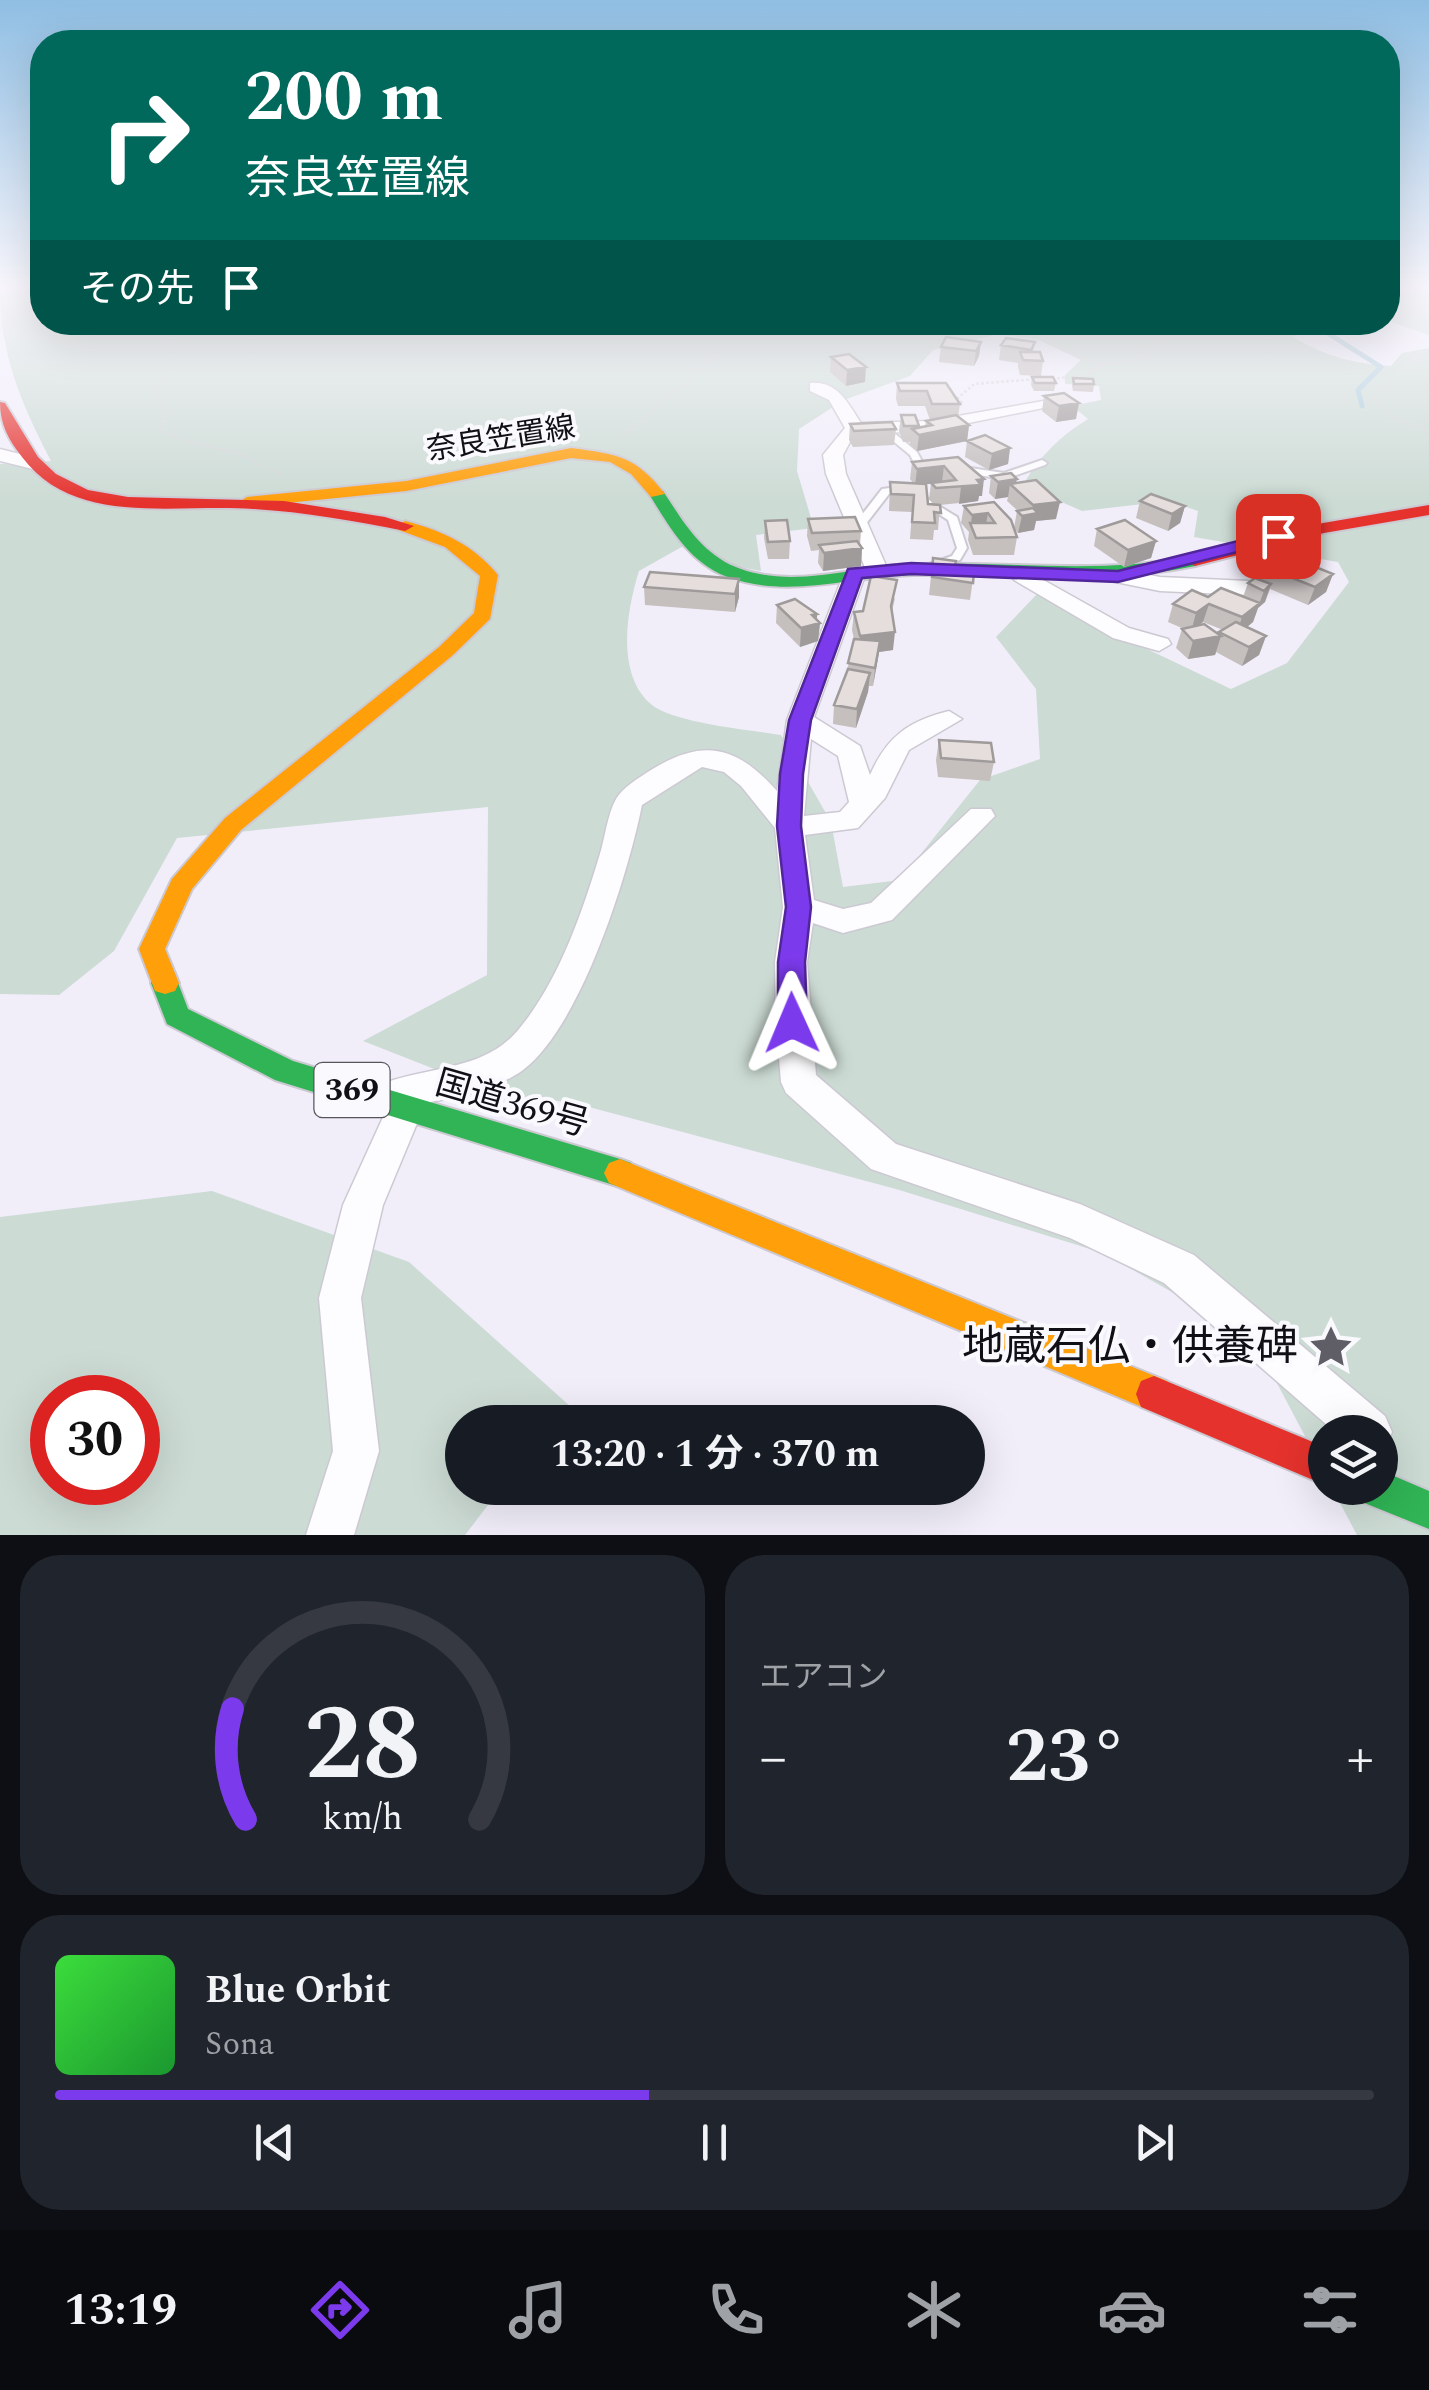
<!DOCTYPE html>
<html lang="ja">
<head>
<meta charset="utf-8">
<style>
  :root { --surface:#171b24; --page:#20242c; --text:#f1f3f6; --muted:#9ea1a6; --line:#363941; --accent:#7c3aed }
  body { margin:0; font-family:Spectral,"Noto Sans JP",serif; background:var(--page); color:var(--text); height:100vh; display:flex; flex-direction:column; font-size:38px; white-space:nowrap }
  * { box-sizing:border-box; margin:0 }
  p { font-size:32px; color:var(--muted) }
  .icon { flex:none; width:55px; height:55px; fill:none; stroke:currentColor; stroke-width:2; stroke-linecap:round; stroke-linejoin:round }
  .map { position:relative; height:1535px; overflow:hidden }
  .details { display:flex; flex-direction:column; gap:20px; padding:20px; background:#0d0f14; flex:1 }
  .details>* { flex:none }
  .hud { position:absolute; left:30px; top:30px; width:1370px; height:305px; border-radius:40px; box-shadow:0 10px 40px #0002; background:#00695c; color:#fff; overflow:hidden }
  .tools { position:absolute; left:1308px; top:1415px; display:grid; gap:20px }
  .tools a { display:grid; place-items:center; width:90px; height:90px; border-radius:50%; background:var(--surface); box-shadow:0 10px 40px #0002; font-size:50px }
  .speed { position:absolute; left:30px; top:1375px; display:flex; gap:20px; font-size:50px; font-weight:700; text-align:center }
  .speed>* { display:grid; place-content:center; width:130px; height:130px; border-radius:50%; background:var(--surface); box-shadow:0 10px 40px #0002; line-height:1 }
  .speed .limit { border:15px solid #d22; background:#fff; color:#111 }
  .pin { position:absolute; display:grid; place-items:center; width:85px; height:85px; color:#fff; margin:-42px; border-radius:20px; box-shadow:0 5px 15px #0006 }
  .me { position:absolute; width:110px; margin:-55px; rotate:359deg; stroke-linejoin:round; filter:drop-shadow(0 0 8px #0008) }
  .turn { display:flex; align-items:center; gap:35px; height:210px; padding:0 50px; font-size:45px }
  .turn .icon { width:130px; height:130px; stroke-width:2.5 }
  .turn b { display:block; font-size:70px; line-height:85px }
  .then { display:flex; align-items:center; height:95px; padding:0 50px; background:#0003; gap:20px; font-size:38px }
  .big { font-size:75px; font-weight:700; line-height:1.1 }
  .details .widget { flex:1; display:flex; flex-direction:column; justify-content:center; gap:15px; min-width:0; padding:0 35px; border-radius:40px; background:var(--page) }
  .details .dial { align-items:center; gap:0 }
  .dial svg { height:260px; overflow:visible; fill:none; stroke:var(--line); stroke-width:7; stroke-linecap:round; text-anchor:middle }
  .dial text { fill:var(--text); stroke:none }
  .song { display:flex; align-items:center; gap:30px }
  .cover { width:120px; height:120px; border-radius:15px; background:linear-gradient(135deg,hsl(120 70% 55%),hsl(130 70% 35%)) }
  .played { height:10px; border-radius:5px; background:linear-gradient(90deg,var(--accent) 45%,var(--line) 45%) }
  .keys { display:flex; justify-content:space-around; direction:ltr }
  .heat { display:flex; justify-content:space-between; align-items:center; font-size:55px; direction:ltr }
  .details .tiles { flex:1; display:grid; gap:20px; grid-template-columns:1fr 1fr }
  .widget:last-child { grid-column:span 2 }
  .trip { position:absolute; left:445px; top:1405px; width:540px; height:100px; border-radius:50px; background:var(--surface); box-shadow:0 10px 40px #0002; font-weight:700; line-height:100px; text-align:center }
  .tabs { display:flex; height:160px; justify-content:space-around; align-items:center; background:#090b0e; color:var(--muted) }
  .tabs .icon { width:70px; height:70px }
  .tabs .current { color:var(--accent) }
  .tabs b { font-size:45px; color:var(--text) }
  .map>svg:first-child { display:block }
</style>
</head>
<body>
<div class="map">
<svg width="1429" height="1535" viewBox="0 0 1429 1535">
  <rect width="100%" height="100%" fill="#f1eefa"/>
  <path fill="#ccdbd4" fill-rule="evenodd" d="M0 289H42V322H1311L1312 327 1293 337C1325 356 1354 364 1391 366L1402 353 1429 348V1535H1357L1332 1488H1380V1432H1325V1474L1253 1338 1103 1253 896 1189 574 1103 498 1094 363 1041 487 975 488 807 177 838 114 951 59 995 0 994V464L51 461C21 403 0 354 0 289ZM999 334 1039 340 1081 360 1065 375V384L1099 386 1101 400 1072 406 1088 419C1059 437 1040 456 1023 485L1082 511 1169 501 1198 511 1194 537 1338 562 1349 582 1287 663 1231 689 1145 648 1080 605 1039 592 996 637 1036 689 1040 759 980 780 900 880 843 887 831 822 781 735C751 730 674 723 652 705 615 675 627 609 639 571L694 540 724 564 761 571 756 535 814 528 797 471 799 429 844 400 910 376 933 350Z
    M1388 289H1429V335L1388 321Z
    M212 1191 409 1262 571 1407 557 1422H462V1488H501L465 1535H0V1217ZM52 1398H138V1482H52Z"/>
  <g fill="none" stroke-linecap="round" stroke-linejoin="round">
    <path stroke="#aaccdc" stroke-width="5" d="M1328 322 1329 334 1381 367 1358 390 1362 406"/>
    <g stroke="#ccc9d2" stroke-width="4">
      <path id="lane" d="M881 427H887L917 452 929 474 927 476H921L910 455 881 431Z
        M1042 460 1047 463 1045 465 1005 479 964 473 959 470 964 467 1004 473Z
        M905 486 910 489 909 491 889 494 862 529H854V525L882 489Z
        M926 498 957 517 967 548 960 560 934 567 929 564 952 556 957 548 948 520 922 503 921 501Z"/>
    </g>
    <g stroke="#ccc9d2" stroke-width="3">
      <path id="street" d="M810 383C837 380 848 403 861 423L929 421 1049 400 1058 405 929 431 860 434 850 442 843 455 846 474 888 570 877 577 866 570 826 474 823 455 845 428 829 400 810 391Z
        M0 449 40 459 43 463 33 469 0 461Z
        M855 566 866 573 814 717 860 746 870 775C887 736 909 721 949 711L962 719 909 750 885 798 858 828 805 835 814 900 843 909 871 903 971 809H991L995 816 892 920 843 933 813 923 807 962 816 1075 896 1144 1080 1204 1194 1255 1385 1416 1392 1432 1385 1448 1380 1450V1432H1335L1164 1283 1070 1238 871 1169 786 1093 781 1082 776 1023 775 962 783 907 775 828 741 786 724 772 702 767 642 805C628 875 581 1026 523 1070 496 1090 454 1097 421 1104L423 1109 383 1205 361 1298 379 1451 354 1535H306L333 1451 319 1298 343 1205 389 1104 382 1093 387 1082C433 1066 485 1070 519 1029 558 982 581 916 599 857 605 839 607 815 616 799 622 788 640 777 651 770 704 737 737 746 777 791L787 720 844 573ZM811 739 838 756 849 802 840 812 804 816Z
        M1022 568 1129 628 1168 639 1171 644 1159 651 1113 638 1014 580 1011 575Z
        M1119 569 1160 577 1249 581 1260 588 1249 595 1160 591 1111 581 1108 576Z"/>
    </g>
    <g stroke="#ccc9d2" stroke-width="4">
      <path id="fast" d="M657 489 663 491C684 523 703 556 741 569 797 589 858 565 915 564 1011 561 1099 575 1195 556L1204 561 1195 566C1098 586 1011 572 914 575 850 576 787 600 725 576 688 561 669 526 649 494Z
        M165 972 175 975 188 1009 293 1061 620 1159 631 1163 636 1173 631 1183 620 1187 275 1080 167 1024 151 983 155 975Z
        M1380 1470 1429 1491V1529L1362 1502 1357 1488H1380Z"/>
    </g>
    <g stroke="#ccc9d2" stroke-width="4">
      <path id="slow" d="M571 448C617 454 636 456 665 494L651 497 631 474 610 462 571 458 406 491 247 507 239 502 247 497 406 481Z
        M405 521C441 530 474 545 498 575L490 619 453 655 241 830 192 889 165 949 179 983 175 991 165 994 155 991 139 949 172 879 225 818 439 647 474 613 480 576 445 547 399 530 396 526Z
        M620 1159 1167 1381 1172 1394 1167 1407 1154 1412 609 1183 604 1173 609 1163Z"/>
    </g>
    <g stroke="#ccc9d2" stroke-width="4">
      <path id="jam" d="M0 402 5 403 38 457 56 474 88 490 128 497 284 501 385 517 414 526 405 531C355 521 304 512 253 509 177 503 75 528 22 457 8 439 0 424 0 402Z
        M1429 505V515L1324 533 1195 566 1186 561 1189 557 1323 523Z
        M1154 1376 1325 1447V1485L1141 1407 1136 1394 1141 1381Z"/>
    </g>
    <path stroke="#d7d6da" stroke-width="2.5" stroke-dasharray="2.5 2.5" stroke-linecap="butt" d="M206 322 166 346 173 367 153 392 167 409 159 429C189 444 196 443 226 450 246 454 264 469 284 475
      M1029 322 1054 345 1101 365 1089 375 1051 379
      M1216 322 1223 330 1238 333
      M1429 351 1407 362 1373 397 1392 417 1429 432
      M1101 365 1130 361 1156 346 1157 330 1170 322
      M962 403 958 398 974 384 1037 379
      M620 438 723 349"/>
    <use href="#lane" fill="#fdfcfe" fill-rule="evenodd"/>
    <use href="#street" fill="#fdfcfe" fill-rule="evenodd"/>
    <use href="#fast" fill="#30b455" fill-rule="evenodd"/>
    <use href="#slow" fill="#ff9f0a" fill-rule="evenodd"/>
    <use href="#jam" fill="#e5322d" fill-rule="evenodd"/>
  </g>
  <path fill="#c5bfbe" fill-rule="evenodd" d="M981 342 979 356 974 366 939 362 941 347Z
    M1035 342 1033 352 1043 361 1041 376 1020 375 1018 367V363L999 360 1001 345Z
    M831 357 865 382 846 386 830 372Z
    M1032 377 1056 383 1054 391H1034L1031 385Z
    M1073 378 1094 384 1093 392 1073 391 1072 386Z
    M897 383H946L960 404 958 417 969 425 967 441 917 451 910 445V442H903L899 431 901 415 919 426V428L925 427 926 421 930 420 925 406H898L896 399Z
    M1044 396 1076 419 1056 422 1042 411Z
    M850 424 896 429 894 445 853 447 849 440Z
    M967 441 1010 448 1008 464 989 470 965 457Z
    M958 457 982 496H979L978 501 940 505 938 530H934L933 540 910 539 912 512 889 511 890 482 913 483 910 479 912 462ZM926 484H931L929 499 933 504H928Z
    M991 476 1016 483 1056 519 1036 521 1034 530 1018 533 1014 528 1017 511H1018L1007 501 1008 497 995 499 989 493Z
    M1140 501 1185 506 1180 523 1168 531 1136 518Z
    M994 502 1017 537 1014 555H973L968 540 969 532 961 523 964 506Z
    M808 519 861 531 860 545 862 548 861 566 823 571 818 563 819 550 811 551 807 536Z
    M765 521 790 541 789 559H768L764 538Z
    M1097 529 1156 541 1151 558 1124 567 1094 546Z
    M933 558 954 569 974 572 970 600 929 595Z
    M1260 565 1333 574 1326 592 1308 605 1270 589 1265 602 1258 608 1253 622 1247 627 1266 636 1259 655 1242 666 1216 652 1215 655 1188 659 1176 648 1182 629H1184L1168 622 1173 604 1208 597H1243L1248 583 1256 578ZM1203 622 1223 630 1218 635 1199 625Z
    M739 579V597L735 612 645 605 644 587Z
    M895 598 892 612 893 650 879 652 873 686H869L868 692 856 728 833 724 834 705 847 671 854 639 852 630 854 612 863 611Z
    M777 605 820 623 818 641 800 647 776 623Z
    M939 740 994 762 990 781 938 777 936 760Z"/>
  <path fill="#a09b9b" d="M981 342 979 356 974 366 976 351Z
    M866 367 865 382 846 386 847 370Z
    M1079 403 1076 419 1056 422 1059 406Z
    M969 425 967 441 917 451 919 435Z
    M1010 448 1008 464 989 470 992 454Z
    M944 466 942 482 915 486 917 469Z
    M984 479 982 496H979L978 501 959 504 961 487 977 480Z
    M1017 479 1015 488 1010 484 1008 497 995 499 998 482Z
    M1060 502 1056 519 1036 521 1034 530 1018 533 1022 516 1031 514 1033 505Z
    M1185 506 1180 523 1168 531 1172 514Z
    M988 513 985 530 971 525 972 515Z
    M1156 541 1151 558 1124 567 1128 550Z
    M862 548 861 566 823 571 824 553Z
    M1333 574 1326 592 1308 605 1315 587Z
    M739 579V597L735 612V594Z
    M1271 584 1265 602 1258 608 1253 622 1236 636 1242 617 1259 604 1264 591Z
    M1209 604 1203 622 1191 632 1196 613Z
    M817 614V624L820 623 818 641 800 647 801 628 812 615Z
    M895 632 893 650 879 652 873 686 875 668 858 654 860 636Z
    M1221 636 1215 655 1188 659 1193 641Z
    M1266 636 1259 655 1242 666 1249 647Z
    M870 673 868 692 856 728 857 709Z"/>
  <path fill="#e5dedd" stroke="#a09b9b" stroke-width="2.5" d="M946 337 981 342 976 351 941 347Z
    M1006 338 1035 342 1031 350 1001 345Z
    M1020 352H1040L1043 361 1023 360Z
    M849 354 866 367 847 370 831 357Z
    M1032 377H1053L1056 383H1035Z
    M1073 378 1093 379 1094 384H1074Z
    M897 383H946L960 404H932L927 391H900Z
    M1064 393 1079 403 1059 406 1044 396Z
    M901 415H915L919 426H904Z
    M956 415 969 425 919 435 912 429 932 425 926 421Z
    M892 422 896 429 854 431 850 424Z
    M985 435 1010 448 992 454 967 441Z
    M958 457 984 479 977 480 981 485 936 488 931 483 956 480 944 466 917 469 912 462Z
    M1011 473 1017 479 998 482 991 476Z
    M1036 480 1060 502 1033 505 1010 484Z
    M890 482 926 484 928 504 940 505 941 513 934 512 935 523 912 522 914 495 891 494Z
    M1151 494 1185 506 1172 514 1140 501Z
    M994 502 1011 520 1017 537 976 538 970 523H995L988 513 972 515 964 506Z
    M1033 508 1038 513 1022 516 1017 511Z
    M855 517 861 531 812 533 808 519Z
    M787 520 790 541 768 542 765 521Z
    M1125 520 1156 541 1128 550 1097 529Z
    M857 541 862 548 824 553 819 545Z
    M1279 552 1333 574 1315 587 1260 565Z
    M933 558 956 561 954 569 974 572 973 583 932 577Z
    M650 572 739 579 735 594 644 587Z
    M871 576 897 580 891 606 895 632 860 636 854 612 863 611Z
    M1255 578 1271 584 1264 591 1248 583Z
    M1221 588 1260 603 1242 617 1209 604 1196 613 1173 604 1192 590 1208 597Z
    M795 599 817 614 812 615 820 623 801 628 777 605Z
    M1236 622 1266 636 1249 647 1219 632Z
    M1204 624 1221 636 1193 641 1182 629Z
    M854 639 880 641 875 668 848 663Z
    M848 669 870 673 857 709 834 705Z
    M939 740 991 743 994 762 941 758Z"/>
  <linearGradient id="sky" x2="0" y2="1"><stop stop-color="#8fbee3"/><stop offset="0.57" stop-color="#f9f7fd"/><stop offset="1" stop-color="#f9f7fd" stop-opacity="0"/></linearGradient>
  <rect width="1429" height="503" fill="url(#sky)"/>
  <path fill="#7c3aed" stroke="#51269a" stroke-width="2.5" d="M1278 531 1285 533V540L1118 582 911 574 862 578 811 720 803 774 801 826 811 907 805 962 807 1023 803 1031H782L778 1023V962L786 907 777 826 780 774 789 720 848 569 911 563 1118 571Z"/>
  <defs>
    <g id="sight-bare" transform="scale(3.45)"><path d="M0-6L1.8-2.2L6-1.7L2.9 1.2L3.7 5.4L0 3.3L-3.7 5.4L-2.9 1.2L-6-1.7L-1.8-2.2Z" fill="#5f5e66" stroke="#fafafe" stroke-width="2.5" paint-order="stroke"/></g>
  </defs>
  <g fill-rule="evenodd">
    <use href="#sight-bare" x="1331" y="1347"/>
  </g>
  <g text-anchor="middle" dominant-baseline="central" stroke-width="8" stroke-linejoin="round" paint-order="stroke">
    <g font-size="30" fill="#111016" stroke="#fafafe">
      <text transform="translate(501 439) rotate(-9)">奈良笠置線</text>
    </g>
    <rect fill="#fafafe" stroke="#57565c" stroke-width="2.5" x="314.5" y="1063" width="75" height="54" rx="8"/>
    <g font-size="32" font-weight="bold" fill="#111016">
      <text x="352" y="1090">369</text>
    </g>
    <g font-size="35" fill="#111016" stroke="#fafafe">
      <text transform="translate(512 1104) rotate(16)">国道369号</text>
    </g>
    <g font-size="42" fill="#111016" stroke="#fafafe" text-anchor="end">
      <text x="1298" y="1347">地蔵石仏・供養碑</text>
    </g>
  </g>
</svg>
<div class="tools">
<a><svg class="icon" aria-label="layers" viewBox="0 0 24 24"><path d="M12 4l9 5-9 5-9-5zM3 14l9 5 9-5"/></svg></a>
</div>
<div class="speed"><div class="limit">30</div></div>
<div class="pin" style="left:1278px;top:536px;background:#d93025"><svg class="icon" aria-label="arrive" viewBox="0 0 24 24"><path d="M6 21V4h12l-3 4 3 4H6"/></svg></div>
<svg class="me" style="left:792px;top:1023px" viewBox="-20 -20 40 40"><path d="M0-17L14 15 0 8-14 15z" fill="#7c3aed" stroke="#fff" stroke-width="4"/></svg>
<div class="trip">13:20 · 1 分 · 370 m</div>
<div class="hud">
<div class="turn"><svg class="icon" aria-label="right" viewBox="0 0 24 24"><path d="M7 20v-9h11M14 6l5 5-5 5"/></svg><div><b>200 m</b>奈良笠置線</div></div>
<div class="then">その先<svg class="icon" aria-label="arrive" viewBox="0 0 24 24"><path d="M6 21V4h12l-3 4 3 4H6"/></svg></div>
</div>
</div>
<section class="details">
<div class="tiles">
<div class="widget dial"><svg viewBox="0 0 100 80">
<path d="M14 69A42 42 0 1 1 86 69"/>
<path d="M14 69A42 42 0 0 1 10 35" stroke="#7c3aed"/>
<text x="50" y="56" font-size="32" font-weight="700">28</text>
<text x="50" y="72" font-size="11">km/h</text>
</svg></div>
<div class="widget"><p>エアコン</p>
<div class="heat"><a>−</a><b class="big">23°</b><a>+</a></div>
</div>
<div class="widget">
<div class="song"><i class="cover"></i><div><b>Blue Orbit</b><p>Sona</p></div></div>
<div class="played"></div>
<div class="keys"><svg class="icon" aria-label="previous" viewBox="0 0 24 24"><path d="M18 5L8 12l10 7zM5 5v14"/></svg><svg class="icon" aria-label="pause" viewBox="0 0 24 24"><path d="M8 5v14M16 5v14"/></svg><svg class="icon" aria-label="next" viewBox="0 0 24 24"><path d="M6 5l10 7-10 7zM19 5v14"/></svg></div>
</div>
</div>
</section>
<nav class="tabs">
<b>13:19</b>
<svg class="icon current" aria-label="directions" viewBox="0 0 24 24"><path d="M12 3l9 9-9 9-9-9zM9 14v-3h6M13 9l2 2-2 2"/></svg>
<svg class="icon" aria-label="music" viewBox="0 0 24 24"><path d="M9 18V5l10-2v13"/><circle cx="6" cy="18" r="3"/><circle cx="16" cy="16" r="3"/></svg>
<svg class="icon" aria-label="phone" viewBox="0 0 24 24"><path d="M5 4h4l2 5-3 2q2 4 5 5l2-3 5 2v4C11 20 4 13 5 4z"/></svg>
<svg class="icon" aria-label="climate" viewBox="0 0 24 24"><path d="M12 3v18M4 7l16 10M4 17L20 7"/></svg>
<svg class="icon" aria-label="car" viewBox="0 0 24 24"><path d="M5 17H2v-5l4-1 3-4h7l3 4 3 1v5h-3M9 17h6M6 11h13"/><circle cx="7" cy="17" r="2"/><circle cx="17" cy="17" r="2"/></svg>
<svg class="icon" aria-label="filters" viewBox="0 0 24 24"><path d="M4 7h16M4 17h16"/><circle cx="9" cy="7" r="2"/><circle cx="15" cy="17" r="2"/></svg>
</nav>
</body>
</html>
